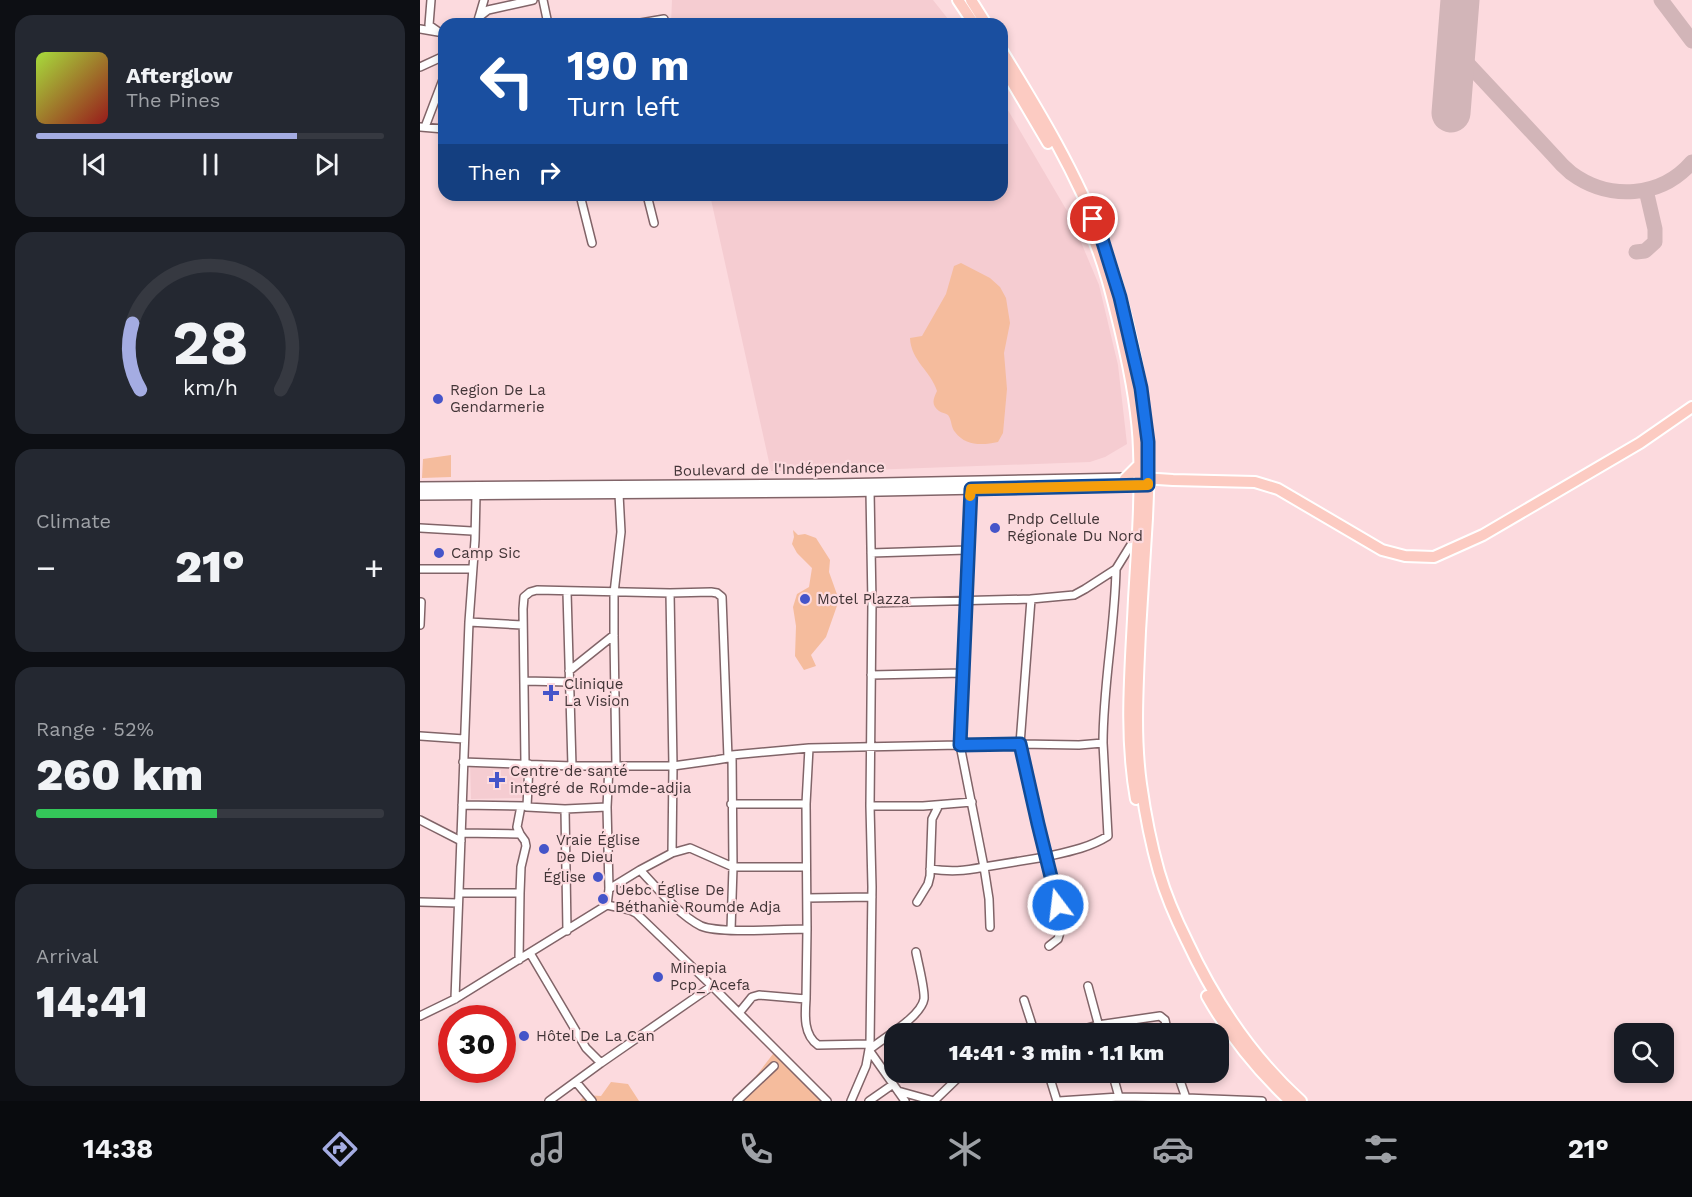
<!DOCTYPE html>
<html lang="en">
<head>
<meta charset="utf-8">
<style>
  :root { --surface:#171b24; --page:#242831; --text:#f1f3f6; --muted:#9ea1a6; --line:#363941; --accent:#a4ace2 }
  body { margin:0; font-family:"Work Sans",sans-serif; background:var(--page); color:var(--text); height:100vh; display:flex; flex-direction:column; font-size:22px; white-space:nowrap }
  * { box-sizing:border-box; margin:0 }
  p { font-size:20px; color:var(--muted) }
  .icon { flex:none; width:33px; height:33px; fill:none; stroke:currentColor; stroke-width:2; stroke-linecap:round; stroke-linejoin:round }
  .map { position:relative; flex:1; overflow:hidden }
  .details { display:flex; flex-direction:column; gap:15px; padding:15px; background:#0d0f14; width:420px }
  .details>* { flex:none }
  .top-card { position:absolute; left:18px; top:18px; width:570px; height:183px; border-radius:18px; box-shadow:0 3px 9px #0003; background:#1a4fa0; color:#fff; overflow:hidden }
  .fabs { position:absolute; left:1194px; top:1023px; display:grid; gap:12px }
  .fabs a { display:grid; place-items:center; width:60px; height:60px; border-radius:12px; background:var(--surface); box-shadow:0 3px 9px #0003; font-size:30px }
  .speed { position:absolute; left:18px; top:1005px; display:flex; gap:12px; font-size:30px; font-weight:700; text-align:center }
  .speed>* { display:grid; place-content:center; width:78px; height:78px; border-radius:50%; background:var(--surface); box-shadow:0 3px 9px #0003; line-height:1 }
  .speed .limit { border:9px solid #d22; background:#fff; color:#111 }
  .pin { position:absolute; display:grid; place-items:center; width:51px; height:51px; color:#fff; margin:-26px; border:3px solid #fff; border-radius:50%; box-shadow:0 2px 6px #0007 }
  .me { position:absolute; width:66px; margin:-33px; rotate:345deg; stroke-linejoin:round; filter:drop-shadow(0 0 4px #0008) }
  .turn { display:flex; align-items:center; gap:21px; height:126px; padding:0 30px; font-size:27px }
  .turn .icon { width:78px; height:78px; stroke-width:2.5 }
  .turn b { display:block; font-size:42px; line-height:51px }
  .then { display:flex; align-items:center; height:57px; padding:0 30px; background:#0003; gap:12px; font-size:22px }
  .big { font-size:45px; font-weight:800; line-height:1.1 }
  .details .widget { flex:1; display:flex; flex-direction:column; justify-content:center; gap:9px; min-width:0; padding:0 21px; border-radius:18px; background:var(--page) }
  .details .dial { align-items:center; gap:0 }
  .dial svg { height:156px; overflow:visible; fill:none; stroke:var(--line); stroke-width:7; stroke-linecap:round; text-anchor:middle }
  .dial text { fill:var(--text); stroke:none }
  .song { display:flex; align-items:center; gap:18px }
  .cover { width:72px; height:72px; border-radius:9px; background:linear-gradient(135deg,hsl(80 70% 55%),hsl(0 70% 35%)) }
  .played { height:6px; border-radius:3px; background:linear-gradient(90deg,var(--accent) 75%,var(--line) 75%) }
  .keys { display:flex; justify-content:space-around; direction:ltr }
  .heat { display:flex; justify-content:space-between; align-items:center; font-size:33px; direction:ltr }
  .charge { height:9px; border-radius:4px; background:linear-gradient(90deg,#34c759 52%,var(--line) 0) }
  .trip { position:absolute; left:464px; top:1023px; width:345px; height:60px; border-radius:18px; background:var(--surface); box-shadow:0 3px 9px #0003; font-weight:800; line-height:60px; text-align:center }
  .tabs { display:flex; height:96px; justify-content:space-around; align-items:center; background:#090b0e; color:var(--muted) }
  .tabs .icon { width:42px; height:42px }
  .tabs .active { color:var(--accent) }
  .tabs b { font-size:27px; color:var(--text) }
  main { display:flex; flex:1; min-height:0 }
  .map>svg:first-child { display:block }
</style>
</head>
<body>
<main>
<section class="details">
<div class="widget">
<div class="song"><i class="cover"></i><div><b>Afterglow</b><p>The Pines</p></div></div>
<div class="played"></div>
<div class="keys"><svg class="icon" aria-label="previous" viewBox="0 0 24 24"><path d="M18 5L8 12l10 7zM5 5v14"/></svg><svg class="icon" aria-label="pause" viewBox="0 0 24 24"><path d="M8 5v14M16 5v14"/></svg><svg class="icon" aria-label="next" viewBox="0 0 24 24"><path d="M6 5l10 7-10 7zM19 5v14"/></svg></div>
</div>
<div class="widget dial"><svg viewBox="0 0 100 80">
<path d="M14 69A42 42 0 1 1 86 69"/>
<path d="M14 69A42 42 0 0 1 10 35" stroke="#a4ace2"/>
<text x="50" y="56" font-size="32" font-weight="700">28</text>
<text x="50" y="72" font-size="11">km/h</text>
</svg></div>
<div class="widget"><p>Climate</p>
<div class="heat"><a>−</a><b class="big">21°</b><a>+</a></div>
</div>
<div class="widget"><p>Range · 52%</p><b class="big">260 km</b><div class="charge"></div></div>
<div class="widget"><p>Arrival</p><b class="big">14:41</b></div>
</section>
<div class="map">
<svg width="1272" height="1101" viewBox="0 0 1272 1101">
  <rect width="100%" height="100%" fill="#fcdade"/>
  <path fill="#f5ccd1" d="M252 0H513L532 24H251Z
    M582 100 650 216 679 285 698 365 707 444 685 457 670 462 422 471H351L290 195H582Z
    M102 761 103 798 51 799 50 762Z"/>
  <path fill="#f5bc9d" d="M541 263 570 278 580 287 586 298 590 323 584 353 587 389 583 433 578 442C564 445 546 447 535 432 531 428 532 420 528 415 525 413 522 413 519 411 511 405 513 399 517 391 511 371 491 361 490 338L502 336 526 294 534 266Z
    M31 455V477L2 478 3 459Z
    M373 530 378 535 385 534 396 538 410 560 409 572 419 600 406 637 391 655 396 666 384 670 375 656 376 626 373 607 377 594 389 587 392 568 377 553 372 544 374 537Z
    M356 1050 407 1101H314L323 1093Z
    M191 1082 208 1084 219 1101H160L165 1095 181 1096Z"/>
  <g fill="none" stroke-linecap="round" stroke-linejoin="round">
    <path stroke="#d2b5b8" stroke-width="15" d="M1241 0 1272 41
      M1036 51 1134 156C1139 162 1145 168 1151 173 1189 201 1241 198 1272 162
      M1216 252 1225 251 1235 242V229L1226 190"/>
    <path stroke="#d2b5b8" stroke-width="39" d="M1031 113 1040 0"/>
    <g stroke="#816468" stroke-width="10">
      <path id="minor" d="M11 0 9 25 19 32
        M123 0 128 24
        M59 17 68 10 113 0
        M57 24 64 0
        M215 24 244 19
        M0 29 24 33
        M0 67 24 56
        M0 127 24 129
        M5 127 24 77
        M160 195 172 243
        M227 195 234 223
        M0 528 52 531
        M451 553 547 550
        M0 569H52
        M147 592 152 766
        M250 593 291 592 297 593 302 597 308 758
        M611 599 654 595 665 589 696 569 717 535
        M452 603 611 599 600 744 540 745C544 660 546 574 551 489
        M49 622 102 625
        M0 625 1 602
        M149 671 194 635
        M451 675 543 673
        M104 681 150 682
        M0 736 44 739
        M43 762 152 766H253L296 760 308 758 312 755 389 748 540 745 564 867 625 857 600 744 659 745 683 743C683 685 695 627 696 569
        M105 763 103 609 104 597 110 592 117 590 250 593 253 766 252 853 220 870
        M109 764 107 807 145 809
        M196 766 194 635V593L201 532 199 494
        M311 804H386
        M42 805 105 806
        M450 806H503L552 802
        M0 820 41 841
        M41 833 100 834
        M252 853 270 848 313 867H386
        M510 869C531 872 544 871 564 867L569 899 570 927
        M189 889 220 870C237 888 259 915 281 926 301 934 363 929 387 929L386 804 389 748
        M39 893H100L99 960
        M100 893 101 867 106 846 105 841 100 834 97 827 101 806
        M387 898 452 897
        M0 902 38 903
        M497 902 508 884 510 876 512 819 519 805
        M187 905 189 889 187 807 189 766
        M311 930 313 867 312 755
        M147 931 145 809 187 807
        M629 946 638 939 643 922 625 857C647 852 669 848 688 836L683 743
        M110 953 166 1048 181 1063
        M668 986 681 1034
        M35 999 49 622 55 540 56 495
        M386 999C385 1014 383 1035 398 1045L450 1044
        M604 1000 615 1034
        M319 1013 332 997 339 995 386 999 387 929
        M0 1016 35 999 187 905 210 910 216 913 292 986 407 1101
        M646 1034 678 1025 740 1016 745 1020 748 1034
        M449 1050C463 1038 501 1017 504 999 505 989 498 963 496 952
        M449 1050 485 1101
        M628 1072 637 1101
        M692 1072 699 1097
        M757 1072 766 1098
        M156 1082 172 1101
        M478 1091 514 1101
        M129 1101 181 1063 292 986
        M317 1101 354 1066
        M431 1101 446 1066 450 1044 452 887 450 806 452 603 450 491
        M449 1101 472 1085
        M514 1101 541 1075 546 1072
        M639 1101 699 1097 766 1098 842 1101"/>
    </g>
    <g stroke="#816468" stroke-width="12">
      <path id="secondary" d="M0 487 412 484 711 478
        M0 495 411 492 719 486"/>
    </g>
    <g stroke="#fff" stroke-width="14">
      <path id="primary" d="M538 0 554 24
        M551 0 566 24
        M582 51C619 111 657 174 682 241 705 301 721 375 727 439 730 465 728 492 727 518 725 556 722 593 720 631 718 682 714 733 721 784 725 813 731 844 739 872 746 896 756 919 767 941 795 1001 831 1056 881 1101
        M582 65 628 143
        M671 233C685 265 693 300 701 333 710 371 718 410 719 450 721 499 717 550 714 599 711 666 704 733 716 799
        M722 478 753 480 835 482 858 489 962 550 985 556 1014 557 1063 535 1220 443 1272 407
        M705 479 719 465
        M787 996C809 1035 837 1070 870 1101"/>
    </g>
    <use href="#minor" stroke="#fff" stroke-width="7"/>
    <use href="#secondary" stroke="#fff" stroke-width="9"/>
    <use href="#primary" stroke="#fccbc2" stroke-width="10"/>
  </g>
  <g fill="none" stroke-linecap="round" stroke-linejoin="round">
    <g stroke="#114b97" stroke-width="15">
      <path id="route" d="M638 905 618 824 600 744 540 745 551 489 728 485V442L721 388 700 297 682 239 673 219"/>
    </g>
    <use href="#route" stroke="#1a73e8" stroke-width="10"/>
    <path stroke="#f59e0b" stroke-width="10" d="M550 496 551 489 728 485V483"/>
  </g>
  <g fill="#4555c9" stroke="#fcdade" stroke-width="2">
    <circle cx="18" cy="399" r="6"/>
    <circle cx="575" cy="528" r="6"/>
    <circle cx="19" cy="553" r="6"/>
    <circle cx="385" cy="599" r="6"/>
    <path d="M128 684h6v6h6v6h-6v6h-6v-6h-6v-6h6z"/>
    <path d="M74 771h6v6h6v6h-6v6h-6v-6h-6v-6h6z"/>
    <circle cx="124" cy="849" r="6"/>
    <circle cx="178" cy="877" r="6"/>
    <circle cx="183" cy="899" r="6"/>
    <circle cx="238" cy="977" r="6"/>
    <circle cx="104" cy="1036" r="6"/>
  </g>
  <g text-anchor="middle" dominant-baseline="central" stroke-width="4.5" stroke-linejoin="round" paint-order="stroke">
    <g font-size="15" fill="#423537" stroke="#fcdade" text-anchor="start">
      <text x="30" y="390">Region De La<tspan x="30" dy="17">Gendarmerie</tspan></text>
      <text x="587" y="519">Pndp Cellule<tspan x="587" dy="17">Régionale Du Nord</tspan></text>
      <text x="31" y="553">Camp Sic</text>
      <text x="397" y="599">Motel Plazza</text>
      <text x="144" y="684">Clinique<tspan x="144" dy="17">La Vision</tspan></text>
      <text x="90" y="771">Centre de santé<tspan x="90" dy="17">integré de Roumde-adjia</tspan></text>
      <text x="136" y="840">Vraie Église<tspan x="136" dy="17">De Dieu</tspan></text>
      <text x="166" y="877" text-anchor="end">Église</text>
      <text x="195" y="890">Uebc Église De<tspan x="195" dy="17">Béthanie Roumde Adja</tspan></text>
      <text x="250" y="968">Minepia<tspan x="250" dy="17">Pcp_ Acefa</tspan></text>
      <text x="116" y="1036">Hôtel De La Can</text>
    </g>
    <g font-size="15" fill="#423537" stroke="#fcdade">
      <text transform="translate(359 469) rotate(-1)">Boulevard de l'Indépendance</text>
    </g>
  </g>
</svg>
<div class="fabs">
<a><svg class="icon" aria-label="search" viewBox="0 0 24 24"><circle cx="10" cy="10" r="6"/><path d="M15 15l6 6"/></svg></a>
</div>
<div class="speed"><div class="limit">30</div></div>
<div class="pin" style="left:673px;top:219px;background:#d93025"><svg class="icon" aria-label="arrive" viewBox="0 0 24 24"><path d="M6 21V4h12l-3 4 3 4H6"/></svg></div>
<svg class="me" style="left:638px;top:905px" viewBox="-20 -20 40 40"><circle r="17" fill="#1a73e8" stroke="#fff" stroke-width="3"/><path d="M0-11L8 9 0 5-8 9z" fill="#fff"/></svg>
<div class="trip">14:41 · 3 min · 1.1 km</div>
<div class="top-card">
<div class="turn"><svg class="icon" aria-label="left" viewBox="0 0 24 24"><path d="M17 20v-9H6M10 6l-5 5 5 5"/></svg><div><b>190 m</b>Turn left</div></div>
<div class="then">Then<svg class="icon" aria-label="right" viewBox="0 0 24 24"><path d="M7 20v-9h11M14 6l5 5-5 5"/></svg></div>
</div>
</div>
</main>
<nav class="tabs">
<b>14:38</b>
<svg class="icon active" aria-label="directions" viewBox="0 0 24 24"><path d="M12 3l9 9-9 9-9-9zM9 14v-3h6M13 9l2 2-2 2"/></svg>
<svg class="icon" aria-label="music" viewBox="0 0 24 24"><path d="M9 18V5l10-2v13"/><circle cx="6" cy="18" r="3"/><circle cx="16" cy="16" r="3"/></svg>
<svg class="icon" aria-label="phone" viewBox="0 0 24 24"><path d="M5 4h4l2 5-3 2q2 4 5 5l2-3 5 2v4C11 20 4 13 5 4z"/></svg>
<svg class="icon" aria-label="climate" viewBox="0 0 24 24"><path d="M12 3v18M4 7l16 10M4 17L20 7"/></svg>
<svg class="icon" aria-label="car" viewBox="0 0 24 24"><path d="M5 17H2v-5l4-1 3-4h7l3 4 3 1v5h-3M9 17h6M6 11h13"/><circle cx="7" cy="17" r="2"/><circle cx="17" cy="17" r="2"/></svg>
<svg class="icon" aria-label="filters" viewBox="0 0 24 24"><path d="M4 7h16M4 17h16"/><circle cx="9" cy="7" r="2"/><circle cx="15" cy="17" r="2"/></svg>
<b>21°</b>
</nav>
</body>
</html>
